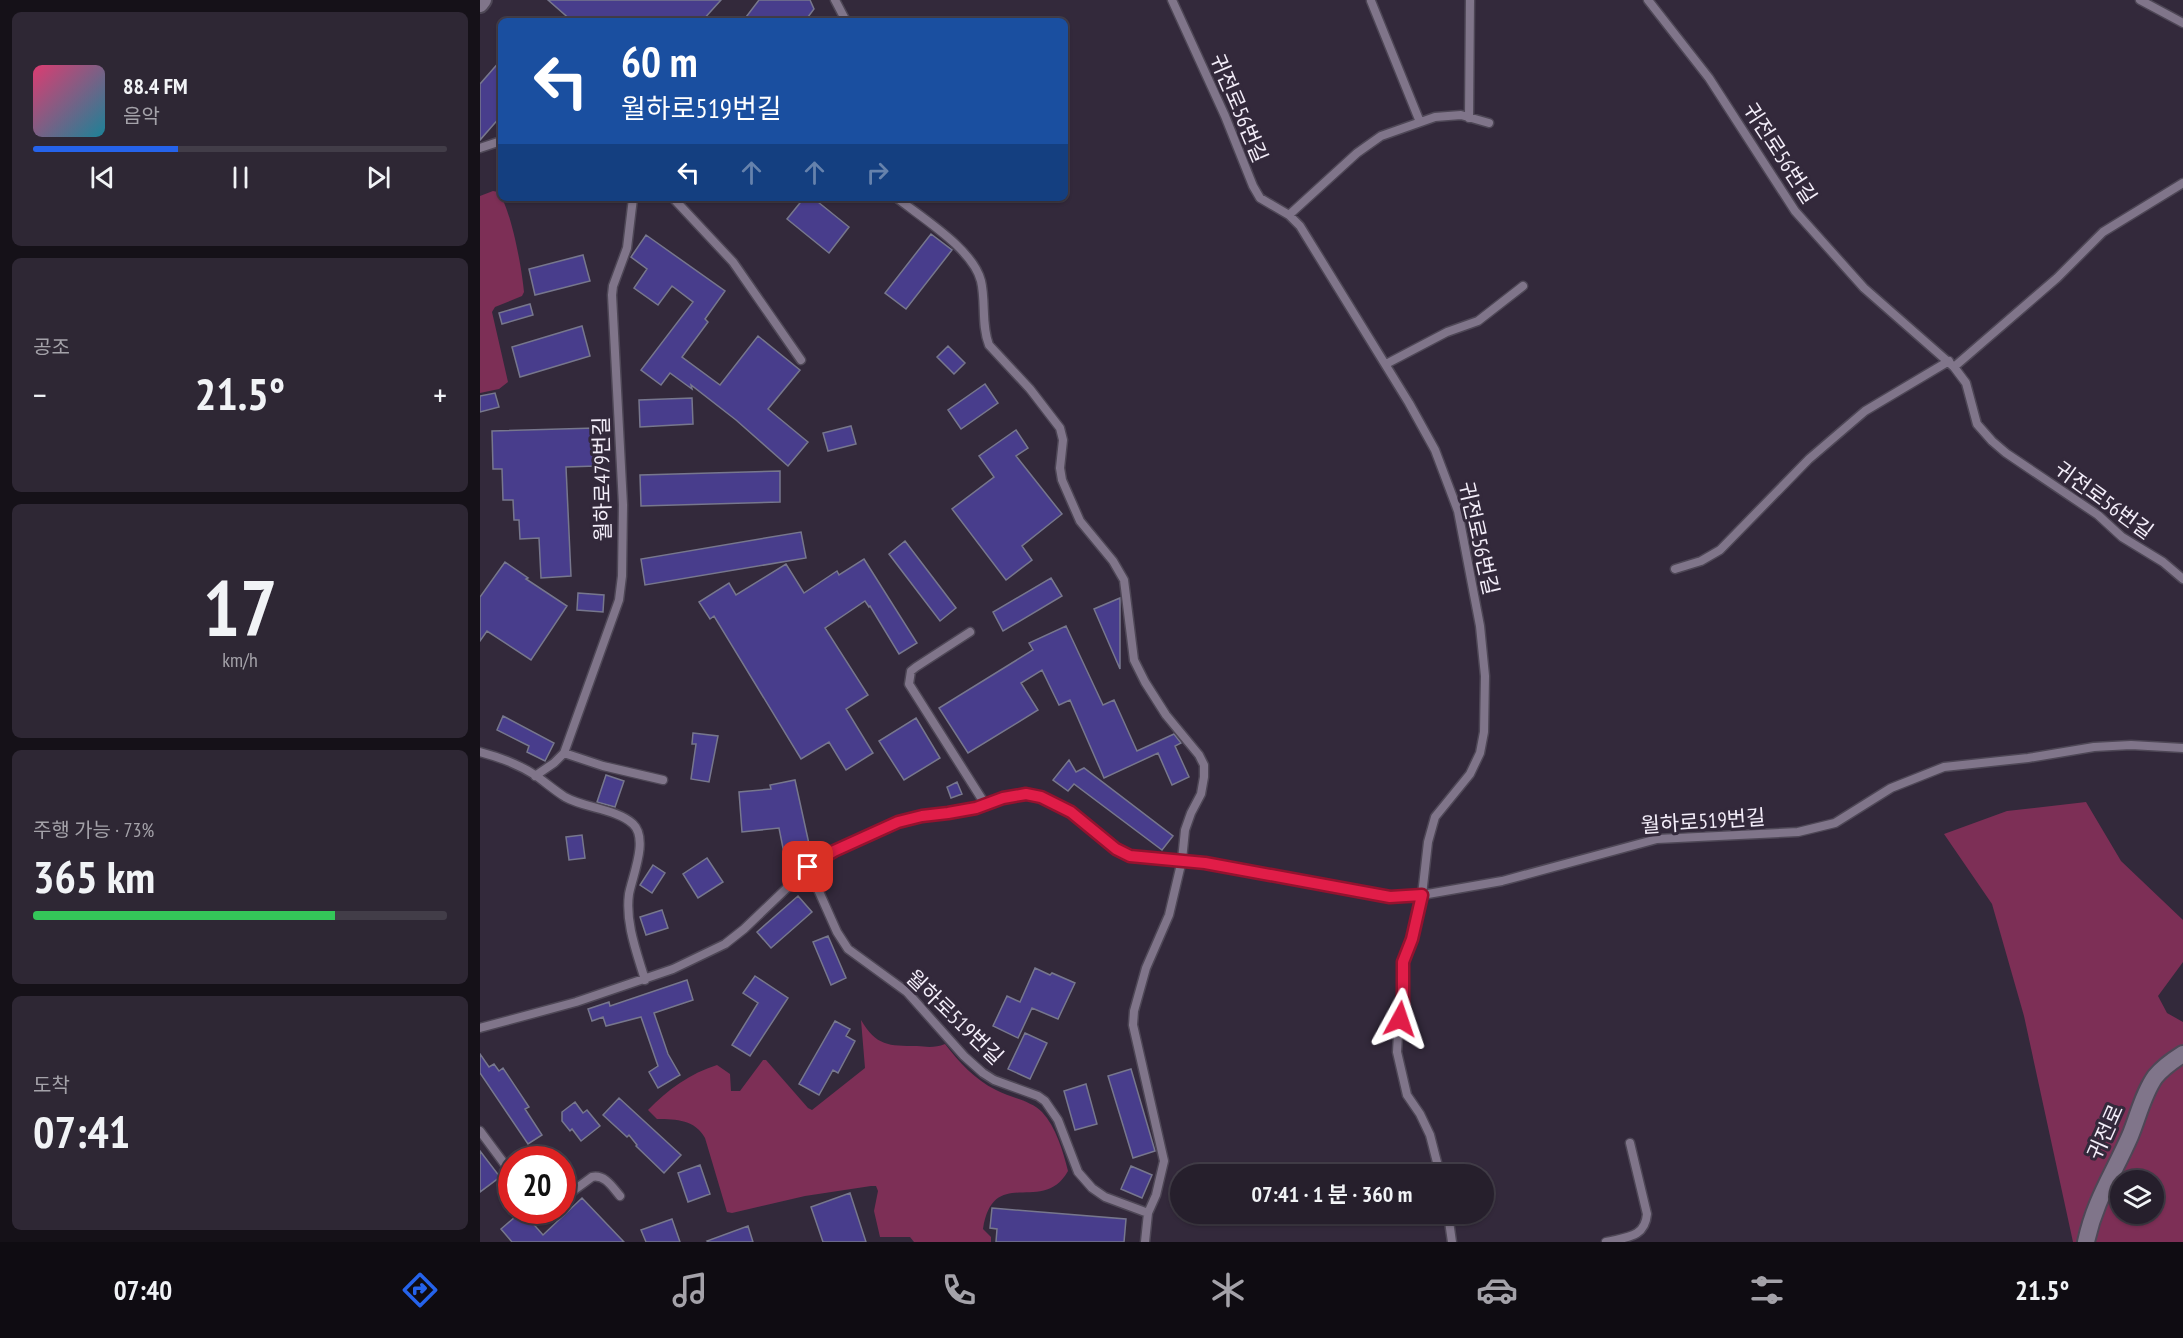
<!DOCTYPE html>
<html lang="ko">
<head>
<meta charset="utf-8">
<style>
  :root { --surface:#261f2c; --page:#2e2734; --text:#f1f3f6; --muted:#a4a2a9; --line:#423d48; --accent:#2563eb }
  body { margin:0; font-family:"PT Sans Narrow","Noto Sans KR",sans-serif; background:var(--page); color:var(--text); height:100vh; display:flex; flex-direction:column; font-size:22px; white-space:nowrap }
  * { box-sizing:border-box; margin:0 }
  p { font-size:20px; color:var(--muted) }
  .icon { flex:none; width:33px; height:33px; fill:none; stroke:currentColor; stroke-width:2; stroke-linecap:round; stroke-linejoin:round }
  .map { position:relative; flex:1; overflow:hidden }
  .panel { display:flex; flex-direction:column; gap:12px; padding:12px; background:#151118; width:480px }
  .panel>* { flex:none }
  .hud { position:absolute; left:18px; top:18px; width:570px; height:183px; border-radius:9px; box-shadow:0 2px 4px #0004,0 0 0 2px var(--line); background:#1a4fa0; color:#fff; overflow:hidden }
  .buttons { position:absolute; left:1630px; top:1170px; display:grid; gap:12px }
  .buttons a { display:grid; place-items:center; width:54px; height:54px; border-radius:50%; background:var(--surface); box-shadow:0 2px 4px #0004,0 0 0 2px var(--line); font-size:30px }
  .speed { position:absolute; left:18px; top:1146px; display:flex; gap:12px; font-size:30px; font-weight:700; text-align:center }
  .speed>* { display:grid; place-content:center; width:78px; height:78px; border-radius:50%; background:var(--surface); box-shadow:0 2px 4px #0004,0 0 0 2px var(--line); line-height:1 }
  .speed .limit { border:9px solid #d22; background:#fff; color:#111 }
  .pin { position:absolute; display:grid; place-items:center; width:51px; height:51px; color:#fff; margin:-26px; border-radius:12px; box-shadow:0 3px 9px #0006 }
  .me { position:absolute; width:66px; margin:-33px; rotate:5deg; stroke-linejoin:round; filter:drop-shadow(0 0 4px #0008) }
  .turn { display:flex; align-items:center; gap:21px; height:126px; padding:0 24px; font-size:27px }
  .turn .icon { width:78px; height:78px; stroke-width:2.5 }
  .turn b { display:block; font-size:42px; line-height:51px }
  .lanes { display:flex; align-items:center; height:57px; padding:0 24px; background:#0003; justify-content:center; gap:30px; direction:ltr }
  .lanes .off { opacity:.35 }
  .big { font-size:45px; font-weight:600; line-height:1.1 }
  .panel .card { flex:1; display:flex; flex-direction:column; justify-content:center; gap:9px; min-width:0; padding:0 21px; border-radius:9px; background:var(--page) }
  .panel .dial { align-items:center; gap:0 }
  .dial b { font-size:78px; line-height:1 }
  .song { display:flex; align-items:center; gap:18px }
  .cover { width:72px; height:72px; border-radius:9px; background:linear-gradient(135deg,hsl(340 70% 55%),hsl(190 70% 35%)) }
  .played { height:6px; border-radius:3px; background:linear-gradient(90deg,var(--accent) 35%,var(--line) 35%) }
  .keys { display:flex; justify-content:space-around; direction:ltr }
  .heat { display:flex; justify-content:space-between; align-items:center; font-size:33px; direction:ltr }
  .charge { height:9px; border-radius:4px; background:linear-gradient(90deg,#34c759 73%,var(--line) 0) }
  .trip { position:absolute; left:690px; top:1164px; width:324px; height:60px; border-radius:30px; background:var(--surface); box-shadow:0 2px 4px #0004,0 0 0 2px var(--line); font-weight:600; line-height:60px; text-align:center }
  .menu { display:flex; height:96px; justify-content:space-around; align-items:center; background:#0f0c12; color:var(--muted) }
  .menu .icon { width:42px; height:42px }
  .menu .on { color:var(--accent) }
  .menu b { font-size:27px; color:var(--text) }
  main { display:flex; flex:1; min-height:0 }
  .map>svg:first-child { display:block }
</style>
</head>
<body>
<main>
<section class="panel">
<div class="card">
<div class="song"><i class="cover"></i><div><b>88.4 FM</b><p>음악</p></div></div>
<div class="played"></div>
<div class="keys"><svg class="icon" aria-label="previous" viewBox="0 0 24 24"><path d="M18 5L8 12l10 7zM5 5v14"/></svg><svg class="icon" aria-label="pause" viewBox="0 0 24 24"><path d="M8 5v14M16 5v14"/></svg><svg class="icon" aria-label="next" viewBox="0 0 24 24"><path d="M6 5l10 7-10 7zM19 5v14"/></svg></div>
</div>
<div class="card"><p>공조</p>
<div class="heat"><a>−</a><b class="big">21.5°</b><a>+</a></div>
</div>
<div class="card dial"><b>17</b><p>km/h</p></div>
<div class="card"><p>주행 가능 · 73%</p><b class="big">365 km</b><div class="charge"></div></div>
<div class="card"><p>도착</p><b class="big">07:41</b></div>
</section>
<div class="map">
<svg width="1703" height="1242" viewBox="0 0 1703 1242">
  <rect width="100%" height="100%" fill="#33293b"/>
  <path fill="#7d2f56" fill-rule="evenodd" d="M13 191 18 192C31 208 42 269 44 292L42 296 15 307 12 312 28 382 19 389 0 393V196Z
    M1606 802 1641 861 1703 920V962L1678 996 1687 1013 1703 1022V1242H1593L1544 1016 1512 904 1464 834 1527 811ZM1641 1180H1674V1214H1641Z
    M381 1020C396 1046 409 1046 437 1046 447 1047 455 1048 465 1044 480 1063 494 1079 516 1090 531 1098 550 1100 562 1112 576 1127 583 1151 588 1171 563 1216 513 1164 503 1229L511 1237V1242H434L430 1237H400L394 1211 398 1191 396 1186H391L325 1196 252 1213 247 1212 225 1138C215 1120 197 1119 177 1119L168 1110C187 1090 211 1073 237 1065L250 1074 251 1091H260L283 1060H286L328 1108 332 1110 385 1068Z"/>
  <path fill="#483d8c" stroke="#77778d" stroke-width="1.5" d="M68 0H241L222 21H92Z
    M279 0H330L334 9 325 21H263Z
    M21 60V116L0 140V84Z
    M324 198H333L369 227 349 253 307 219Z
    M451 234 472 250 426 309 405 293Z
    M166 235 245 291 225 319 228 322 202 357 240 385 278 336 320 370 288 409 328 442 308 466 256 420 211 385 212 389 190 373 181 385 161 370 213 302 192 286 178 305 154 288 167 269 151 257Z
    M103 255 110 281 55 295 49 269Z
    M50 304 53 315 22 324 19 313Z
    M102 326 110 356 40 377 32 347Z
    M468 346 485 363 474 374 457 357Z
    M505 384 518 403 481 429 468 410Z
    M15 393 19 407 0 412V396Z
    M212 398 213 424 160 427 159 400Z
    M371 426 376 444 348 451 343 433Z
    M115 428 116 466 86 467 91 576 61 578 59 538 40 539 39 520H34L33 500H23L22 469H13L12 431Z
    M536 430 548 448 536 456 582 514 542 546 552 560 526 580 472 509 514 477 499 456Z
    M300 471V502L161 506 160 475Z
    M321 532 326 558 165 585 161 559Z
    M425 541 476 608 460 621 409 554Z
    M384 559 437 643 419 654 390 606 389 607 385 601 345 628 388 695 366 709 393 753 366 770 349 742 321 759 234 616 230 619 219 602 249 583 256 595 306 564 324 593 357 571 359 575Z
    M25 562 48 578 46 579 87 606 51 660 7 631 0 641V597Z
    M571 578 582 596 523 631 513 612Z
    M98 593 124 595 123 612 97 610Z
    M640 598V669L614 609Z
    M586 626 623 705 634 700 657 751 694 734 701 743 695 746 709 777 692 785 678 753 624 778 590 700 579 705 562 670 541 683 558 710 488 753 459 708 553 650 549 643Z
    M23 716 74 743 65 761 47 752 49 746 17 730Z
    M436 718 460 758 424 780 399 741Z
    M213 733 238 736 229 782 211 779 216 744H212Z
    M589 760 596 772 604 768 693 836 682 850 594 784 588 791 573 780Z
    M126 775 144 781 135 807 117 802Z
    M315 780 331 853 305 858 299 828 262 832 259 792 291 789 290 785Z
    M477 782 482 794 471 798 467 787Z
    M102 835 105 858 89 860 86 837Z
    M227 858 243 882 218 898 203 874Z
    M173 865 185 873 172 893 160 885Z
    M318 896 332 912 291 948 277 932Z
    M182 910 188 928 166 935 160 917Z
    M348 936 366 978 351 985 333 942Z
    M555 968 570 975 572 973 595 983 578 1019 552 1008 538 1038 513 1026 527 996 540 1002Z
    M275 976 308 998 270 1056 252 1045 278 1003 263 993Z
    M207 980 213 1000 174 1013 188 1054 200 1075 178 1088 169 1072 178 1066 161 1017 126 1026 123 1017 112 1021 108 1009 129 1002 130 1006Z
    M355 1021 370 1029 366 1036 375 1041 358 1073 353 1070 339 1095 319 1084Z
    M545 1033 567 1043 550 1079 528 1069Z
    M0 1054 9 1067 14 1064 19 1071 23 1068 49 1107 45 1109 62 1135 48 1144 0 1073Z
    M651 1069 675 1151 653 1158 628 1076Z
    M606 1084 617 1124 595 1130 584 1091Z
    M139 1098 201 1155 184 1173 156 1146 157 1145 149 1135 147 1137 123 1115Z
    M95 1102 103 1113 107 1110 120 1126 101 1141 92 1129 90 1131 82 1121V1112Z
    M0 1151 20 1177 0 1192Z
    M220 1165 230 1194 208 1202 198 1173Z
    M651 1166 672 1175 662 1198 641 1189Z
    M370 1193 386 1242H343L331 1207Z
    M102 1198 144 1242H32L21 1229 42 1211 63 1235Z
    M512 1208 646 1219 644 1242H516L517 1229 510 1228Z
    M192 1219 200 1242H166L161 1230Z
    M268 1226 273 1242H228L227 1241Z"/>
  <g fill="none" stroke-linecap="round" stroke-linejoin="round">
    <g stroke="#4e4756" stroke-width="11">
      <path id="service" d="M355 0 366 21
        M692 0 745 116 773 186 780 198 809 215 820 226 929 403 955 450 978 511 1000 626 1005 676 1004 732 1000 753 990 774 955 817 948 842 942 895 932 939 923 962V1005L918 1034 917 1052 927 1095 940 1114 950 1135 960 1174
        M1168 0 1229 78 1315 211 1384 288 1474 367 1486 383 1497 424 1512 441 1526 453 1618 515 1642 537 1683 562 1703 579
        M1660 0 1703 23
        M891 1 940 122
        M989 118 990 0
        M0 148 21 141
        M193 198 253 262 321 360
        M417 198C442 218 493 249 501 281 506 302 501 325 509 345L550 389 580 428 583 440 580 468 582 480 600 521 633 561 644 580 654 660 665 682 686 715 719 755 724 765V777L721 794 711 813 705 830 702 860 689 915 666 968 654 1011 653 1025 684 1161 676 1195 668 1213 665 1242
        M809 215 877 153 901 136 955 117 981 115 1009 123
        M906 364 967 332 998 321 1043 286
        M1474 367 1577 278 1623 232 1703 183
        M1195 569 1221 561 1240 550 1329 459 1385 411 1469 361
        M490 632 436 667 431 671 429 684 505 804
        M0 752C19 757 38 764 55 775 65 782 74 790 85 797 104 808 137 809 153 824 169 839 152 877 149 894 145 923 157 953 165 980
        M84 753 139 600 142 576 143 505 132 295 133 286 147 248 153 198
        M55 776 74 763 84 753 123 766 183 780
        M328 867 357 932 368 949 427 992 484 1056 503 1073 514 1080 558 1096 565 1101 578 1120 598 1172 612 1188 625 1197 668 1213
        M0 1028 96 1002 193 969 245 944 264 929 333 863 353 851 418 822 442 816 468 813 496 808 523 798 546 794 561 797 577 804 591 812 636 849 650 856 725 863 910 897 942 895 1022 881 1177 839 1318 832 1355 823 1411 788 1464 767 1548 758 1614 747 1651 745 1703 748
        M0 1131 32 1174
        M82 1199 112 1177C125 1174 133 1188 140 1196
        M968 1214 972 1242
        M1126 1242C1146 1237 1165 1238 1167 1214L1150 1143"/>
    </g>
    <g stroke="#4e4756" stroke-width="20">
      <path id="minor" d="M1606 1242C1615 1200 1633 1175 1650 1136 1658 1117 1663 1094 1675 1077 1683 1067 1692 1061 1703 1054"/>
    </g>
    <g stroke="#4e4756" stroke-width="20">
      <path id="tertiary" d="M0 4 3 0"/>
    </g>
    <use href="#service" stroke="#80758a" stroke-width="8"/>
    <use href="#minor" stroke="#80758a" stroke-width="16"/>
    <use href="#tertiary" stroke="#80758a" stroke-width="16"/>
  </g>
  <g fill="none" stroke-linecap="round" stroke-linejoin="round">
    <g stroke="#92132f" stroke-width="15">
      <path id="route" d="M328 867 354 851 418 822 442 816 468 813 496 808 523 798 546 794 561 797 591 812 636 849 650 856 725 863 910 897 942 895 932 939 923 962V1005L920 1019"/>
    </g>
    <use href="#route" stroke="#e11d48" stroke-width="10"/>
  </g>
  <g text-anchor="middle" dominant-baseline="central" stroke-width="6" stroke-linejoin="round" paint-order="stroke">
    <g font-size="21" fill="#f3edf9" stroke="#33293b">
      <text transform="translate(759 108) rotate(67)">귀전로56번길</text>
      <text transform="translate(1300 153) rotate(57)">귀전로56번길</text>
      <text transform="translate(122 479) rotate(-91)">월하로479번길</text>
      <text transform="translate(1624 500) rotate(36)">귀전로56번길</text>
      <text transform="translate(999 538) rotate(77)">귀전로56번길</text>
      <text transform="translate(1223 821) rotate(-4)">월하로519번길</text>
      <text transform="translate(475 1017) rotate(44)">월하로519번길</text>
      <text transform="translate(1625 1132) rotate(-66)">귀전로</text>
    </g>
  </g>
</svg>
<div class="buttons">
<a><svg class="icon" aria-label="layers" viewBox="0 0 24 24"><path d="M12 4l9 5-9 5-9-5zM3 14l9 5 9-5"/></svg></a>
</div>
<div class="speed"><div class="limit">20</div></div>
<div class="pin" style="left:328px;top:867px;background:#d93025"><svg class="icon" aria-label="arrive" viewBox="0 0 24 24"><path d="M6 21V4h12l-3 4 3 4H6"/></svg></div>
<svg class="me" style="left:920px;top:1019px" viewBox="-20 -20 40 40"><path d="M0-17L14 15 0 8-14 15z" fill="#e11d48" stroke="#fff" stroke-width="4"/></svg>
<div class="trip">07:41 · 1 분 · 360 m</div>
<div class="hud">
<div class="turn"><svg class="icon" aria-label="left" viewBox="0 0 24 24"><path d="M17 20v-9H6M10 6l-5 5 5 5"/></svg><div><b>60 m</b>월하로519번길</div></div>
<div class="lanes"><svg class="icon" aria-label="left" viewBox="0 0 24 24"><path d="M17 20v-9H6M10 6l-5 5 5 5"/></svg><svg class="icon off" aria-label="ahead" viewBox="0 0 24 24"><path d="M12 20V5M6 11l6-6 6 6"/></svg><svg class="icon off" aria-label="ahead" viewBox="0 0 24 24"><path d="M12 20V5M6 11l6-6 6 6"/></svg><svg class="icon off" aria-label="right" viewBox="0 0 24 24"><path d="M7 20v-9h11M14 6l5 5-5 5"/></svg></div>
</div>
</div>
</main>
<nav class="menu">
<b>07:40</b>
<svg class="icon on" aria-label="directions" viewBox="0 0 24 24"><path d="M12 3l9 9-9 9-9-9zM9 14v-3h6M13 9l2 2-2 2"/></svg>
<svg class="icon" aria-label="music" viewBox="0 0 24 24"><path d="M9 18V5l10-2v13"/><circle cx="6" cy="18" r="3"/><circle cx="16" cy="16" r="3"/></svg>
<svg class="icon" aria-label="phone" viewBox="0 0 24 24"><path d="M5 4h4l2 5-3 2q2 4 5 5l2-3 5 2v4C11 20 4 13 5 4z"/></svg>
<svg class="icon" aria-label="climate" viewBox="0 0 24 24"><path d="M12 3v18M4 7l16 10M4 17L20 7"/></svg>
<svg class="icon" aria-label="car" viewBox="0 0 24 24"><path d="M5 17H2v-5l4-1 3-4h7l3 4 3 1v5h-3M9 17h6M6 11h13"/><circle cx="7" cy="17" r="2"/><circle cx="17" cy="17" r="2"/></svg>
<svg class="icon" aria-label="filters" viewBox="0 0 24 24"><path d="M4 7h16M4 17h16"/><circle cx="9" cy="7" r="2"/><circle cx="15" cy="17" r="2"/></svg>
<b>21.5°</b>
</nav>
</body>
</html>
